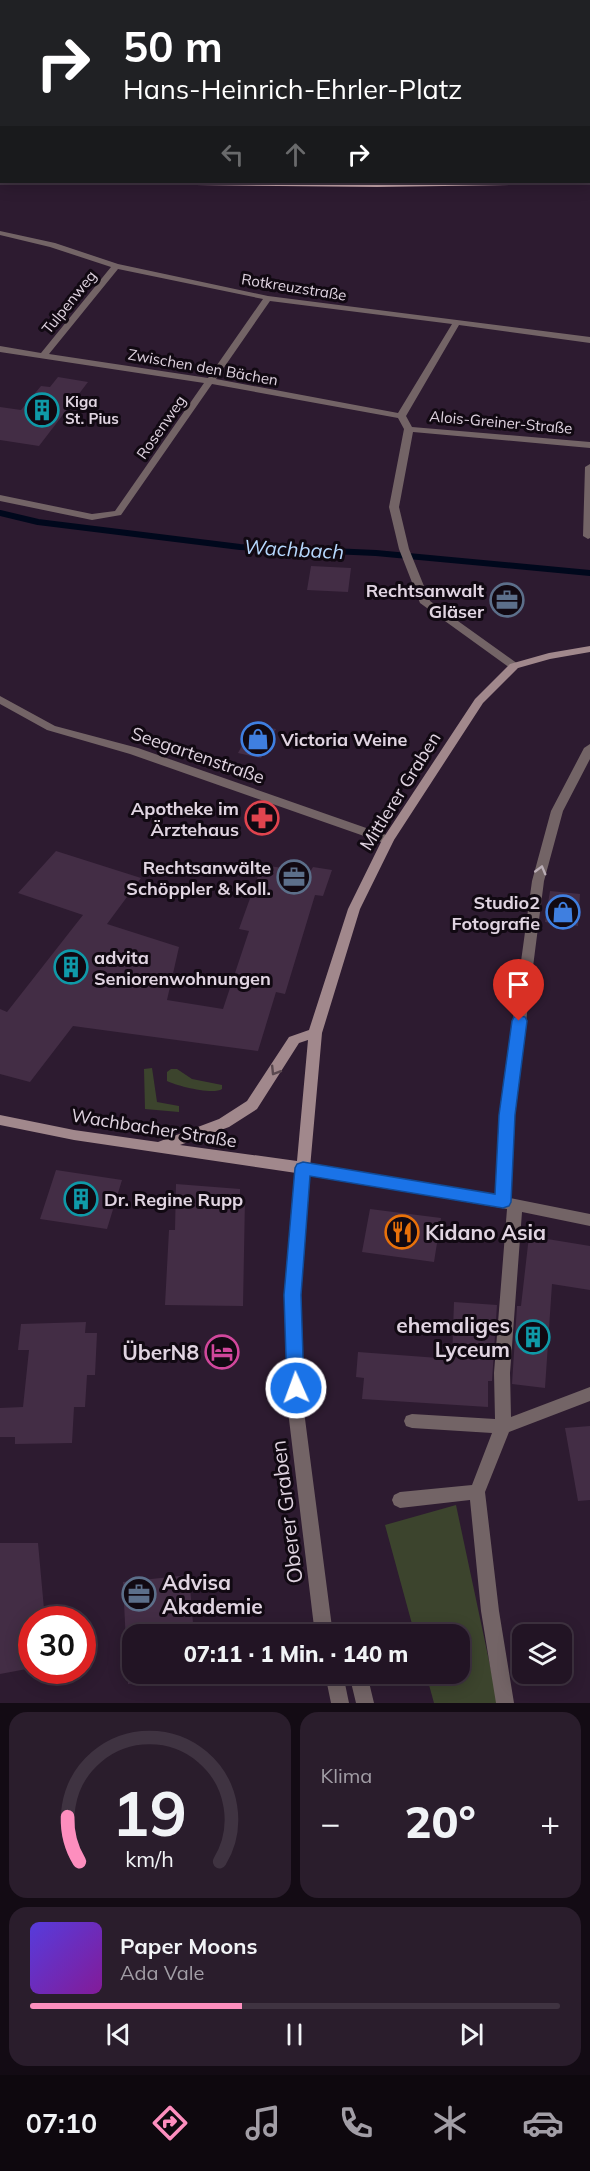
<!DOCTYPE html>
<html lang="de">
<head>
<meta charset="utf-8">
<style>
  :root { --surface:#221424; --page:#2a1d2c; --text:#f1f3f6; --muted:#a29ea6; --line:#3f3341; --accent:#fd8ebe }
  body { margin:0; font-family:Mulish,sans-serif; background:var(--page); color:var(--text); height:100vh; display:flex; flex-direction:column; font-size:22px; white-space:nowrap }
  * { box-sizing:border-box; margin:0 }
  p { font-size:20px; color:var(--muted) }
  .icon { flex:none; width:33px; height:33px; fill:none; stroke:currentColor; stroke-width:2; stroke-linecap:round; stroke-linejoin:round }
  .map { position:relative; height:1703px; overflow:hidden }
  .side { display:flex; flex-direction:column; gap:9px; padding:9px; background:#130b14; flex:1 }
  .side>* { flex:none }
  .banner { position:absolute; left:0px; top:0px; width:591px; height:183px; box-shadow:0 3px 15px #0003,0 0 0 2px var(--line); background:#202124; color:#fff; overflow:hidden }
  .fabs { position:absolute; left:512px; top:1624px; display:grid; gap:12px }
  .fabs a { display:grid; place-items:center; width:60px; height:60px; border-radius:12px; background:var(--surface); box-shadow:0 3px 15px #0003,0 0 0 2px var(--line); font-size:30px }
  .speed { position:absolute; left:18px; top:1606px; display:flex; gap:12px; font-size:30px; font-weight:700; text-align:center }
  .speed>* { display:grid; place-content:center; width:78px; height:78px; border-radius:50%; background:var(--surface); box-shadow:0 3px 15px #0003,0 0 0 2px var(--line); line-height:1 }
  .speed .limit { border:9px solid #d22; background:#fff; color:#111 }
  .pin { position:absolute; display:grid; place-items:center; width:51px; height:51px; color:#fff; margin:-62px -26px; border-radius:50% 50% 50% 0; rotate:-45deg; box-shadow:0 0 6px #0007 }
  .pin .icon { rotate:45deg }
  .me { position:absolute; width:66px; margin:-33px; rotate:358deg; stroke-linejoin:round; filter:drop-shadow(0 0 4px #0008) }
  .turn { display:flex; align-items:center; gap:21px; height:126px; padding:0 24px; font-size:27px }
  .turn .icon { width:78px; height:78px; stroke-width:2.5 }
  .turn b { display:block; font-size:42px; line-height:51px }
  .lanes { display:flex; align-items:center; height:57px; padding:0 24px; background:#0003; justify-content:center; gap:30px; direction:ltr }
  .lanes .off { opacity:.35 }
  .big { font-size:45px; font-weight:800; line-height:1.1 }
  .side .tile { flex:1; display:flex; flex-direction:column; justify-content:center; gap:9px; min-width:0; padding:0 21px; border-radius:18px; background:var(--page) }
  .side .dial { align-items:center; gap:0 }
  .dial svg { height:156px; overflow:visible; fill:none; stroke:var(--line); stroke-width:7; stroke-linecap:round; text-anchor:middle }
  .dial text { fill:var(--text); stroke:none }
  .song { display:flex; align-items:center; gap:18px }
  .cover { width:72px; height:72px; border-radius:9px; background:linear-gradient(135deg,hsl(250 70% 55%),hsl(290 70% 35%)) }
  .played { height:6px; border-radius:3px; background:linear-gradient(90deg,var(--accent) 40%,var(--line) 40%) }
  .keys { display:flex; justify-content:space-around; direction:ltr }
  .heat { display:flex; justify-content:space-between; align-items:center; font-size:33px; direction:ltr }
  .side .tiles { flex:1; display:grid; gap:9px; grid-template-columns:1fr 1fr }
  .tile:last-child { grid-column:span 2 }
  .trip { position:absolute; left:122px; top:1624px; width:348px; height:60px; border-radius:18px; background:var(--surface); box-shadow:0 3px 15px #0003,0 0 0 2px var(--line); font-weight:800; line-height:60px; text-align:center }
  .tab-bar { display:flex; height:96px; justify-content:space-around; align-items:center; background:#0e080e; color:var(--muted) }
  .tab-bar .icon { width:42px; height:42px }
  .tab-bar .on { color:var(--accent) }
  .tab-bar b { font-size:27px; color:var(--text) }
  .map>svg:first-child { display:block }
</style>
</head>
<body>
<div class="map">
<svg width="590" height="1703" viewBox="0 0 590 1703">
  <rect width="100%" height="100%" fill="#2d1b30"/>
  <path fill="#3c442d" d="M152 1068 157 1102 179 1106V1112L145 1109 144 1069Z
    M171 1069H177L192 1079 222 1085V1089C213 1095 177 1086 167 1081V1072Z
    M456 1505 498 1703H434L426 1674H459V1635H415L385 1525Z"/>
  <g fill="none" stroke-linecap="round" stroke-linejoin="round">
    <path stroke="#00081c" stroke-width="6" d="M0 513 38 522 240 547 376 553 590 573"/>
  </g>
  <path fill="#432d45" d="M58 377 88 382 39 446 0 440V407L21 410 41 386 50 387Z
    M311 566 351 568 348 592 307 590Z
    M253 725 276 729 261 758 238 753Z
    M56 851 141 878 107 924 179 947 167 1000 223 1009 249 931 239 929 262 865 310 872 313 867 332 870 323 896 315 895 285 994 276 992 258 1051 73 1026 30 1082 0 1074V1009L7 1012 83 915 18 893Z
    M550 891 580 894 578 926 545 922Z
    M56 1170 122 1180 107 1229 40 1219Z
    M176 1184 240 1189V1197L245 1198 243 1306 165 1305 169 1230H175Z
    M370 1209 441 1218 434 1262 362 1252Z
    M529 1236 590 1246V1290L552 1284 545 1388 512 1384 517 1306H521Z
    M454 1302 497 1305 492 1381H488V1407L362 1399 364 1378 356 1377 358 1352 452 1359Z
    M86 1322 85 1333H97L95 1375H87L85 1407H74L72 1443 15 1444V1437H0V1408L23 1407 29 1350H18L21 1324Z
    M590 1426V1500L578 1501 565 1428Z
    M0 1543H38L45 1620H32V1668L0 1674Z
    M189 1575 194 1635H132V1674H197V1676L128 1684 123 1582Z"/>
  <g fill="none" stroke-linecap="round" stroke-linejoin="round">
    <path fill="#736466" fill-rule="evenodd" d="M292 0H299L301 2H293Z
      M0 37H2V41H0Z
      M0 94H2V98H0Z
      M0 127H2V131H0Z
      M0 231 55 243 118 264 268 296 590 337V343L459 325 406 416 412 427 590 442V448L413 432 399 507 409 549 430 601 518 664 519 666 518 668H510L420 603 399 549 389 507 404 429 398 418 212 384 121 515 92 520 0 501V495L92 514 115 511 204 383 0 352V346L41 353 111 267 50 247 0 235ZM118 269 263 299 208 378 49 354ZM270 301 452 324 398 413 216 379Z
      M590 464V538L588 539 583 536 585 467Z
      M0 696 55 726 138 748 392 837 394 840 388 844 384 843 130 754 47 730 0 704Z
      M590 744V759L563 811 544 881 514 1115 510 1198 590 1214V1226L522 1212 510 1373 511 1417 590 1387V1401L509 1432 485 1492 499 1611 514 1703H496L481 1611 470 1500 400 1508 394 1505 392 1500 394 1495 400 1492 472 1485 492 1433 412 1428 406 1426 404 1421 406 1416 412 1414 495 1419 494 1373 507 1209 310 1175 300 1295 304 1411 333 1635H315L288 1411 284 1295 296 1168 298 1164 303 1162 496 1195 500 1115 532 881 551 811 584 748Z
      M325 1674H343L349 1703H331Z
      M349 1674H367L374 1703H356Z"/>
    <path fill="#a1888c" fill-rule="evenodd" d="M590 646V652L550 659 518 668 483 703 394 840 360 909 322 1033 310 1168 308 1172 303 1174 74 1140 0 1125V1115L74 1130 158 1142 219 1119 247 1101 289 1037 309 1030 348 909 382 840 475 699 510 664 549 653ZM308 1040 297 1161 180 1145 229 1127 257 1109 299 1043Z"/>
    <path fill="#c4a4a9" fill-rule="evenodd" d="M0 173H2V179H0Z
      M192 182H521L516 185 377 187 196 185Z"/>
  </g>
  <defs><path id="oneway-chevron" d="M-2-3.5L2.5 0L-2 3.5" fill="none" stroke-width="1.6" stroke-linecap="round" stroke-linejoin="round" transform="scale(1.5)"/></defs>
  <use stroke="#baadb6" href="#oneway-chevron" transform="translate(541 870) rotate(-75)"/>
  <use stroke="#59484f" href="#oneway-chevron" transform="translate(275 1071) rotate(122)"/>
  <path fill="#1a73e8" stroke="#114b97" stroke-width="1.5" d="M519 1016 525 1017 527 1021 515 1115 511 1202 509 1206 503 1208 310 1176 301 1295 304 1388 302 1394 296 1396 289 1394 287 1388 284 1295 295 1168 297 1164 303 1162 495 1194 499 1115 512 1021 514 1017Z"/>
  <defs>
    <g id="building-ring" transform="scale(1.725)"><circle r="9.5" fill="#110912" stroke="#0f9aa8" stroke-width="1.5"/><path d="M-4-6H4V6H1V3H-1V6H-4ZM-2.5-4.3h1.7v1.8h-1.7ZM.8-4.3h1.7v1.8H.8ZM-2.5-1h1.7V.8h-1.7ZM.8-1h1.7V.8H.8Z" fill="#0f9aa8"/></g>
    <g id="office-ring" transform="scale(1.725)"><circle r="9.5" fill="#110912" stroke="#5c6f8a" stroke-width="1.5"/><path d="M-6-3h4V-5.5h4V-3h4V5H-6ZM-1-4.5V-3h2v-1.5ZM-6 0V1H6V0Z" fill="#5c6f8a"/></g>
    <g id="shop-ring" transform="scale(1.725)"><circle r="9.5" fill="#110912" stroke="#3f7fe0" stroke-width="1.5"/><path d="M-5-2.5h2.3a2.7 3.5 0 0 1 5.4 0H5L5.5 6h-11ZM-1.5-2.5h3a1.5 2.3 0 0 0-3 0Z" fill="#3f7fe0"/></g>
    <g id="pharmacy-ring" transform="scale(1.725)"><circle r="9.5" fill="#110912" stroke="#e0444e" stroke-width="1.5"/><path d="M-2-6h4v4h4v4h-4v4h-4v-4h-4v-4h4Z" fill="#e0444e"/></g>
    <g id="restaurant-ring" transform="scale(1.725)"><circle r="9.5" fill="#110912" stroke="#e8710a" stroke-width="1.5"/><path d="M-5-6h1v4h1v-4h1v4h1v-4h1v5L-1.5 .5V6h-2V.5L-5-1ZM5-6V6H3V1.5H1.5Q1.5-4 5-6Z" fill="#e8710a"/></g>
    <g id="hotel-ring" transform="scale(1.725)"><circle r="9.5" fill="#110912" stroke="#d1479c" stroke-width="1.5"/><path d="M-6-4.5h1.5V1H6V5H4.5V3h-9V5H-6ZM-4 0a1.8 1.8 0 1 1 3.6 0ZM.5 0V-2.5h3Q6-2.5 6 0Z" fill="#d1479c"/></g>
  </defs>
  <g fill-rule="evenodd">
    <use href="#building-ring" x="42" y="410"/>
    <use href="#office-ring" x="507" y="600"/>
    <use href="#shop-ring" x="258" y="739"/>
    <use href="#pharmacy-ring" x="262" y="818"/>
    <use href="#office-ring" x="294" y="877"/>
    <use href="#shop-ring" x="563" y="912"/>
    <use href="#building-ring" x="71" y="967"/>
    <use href="#building-ring" x="81" y="1199"/>
    <use href="#restaurant-ring" x="402" y="1232"/>
    <use href="#building-ring" x="533" y="1337"/>
    <use href="#hotel-ring" x="222" y="1352"/>
    <use href="#office-ring" x="139" y="1594"/>
  </g>
  <g text-anchor="middle" dominant-baseline="central" stroke-width="6" stroke-linejoin="round" paint-order="stroke">
    <g font-size="15" fill="#e0d4e1" stroke="#110912">
      <text transform="translate(294 287) rotate(9)">Rotkreuzstraße</text>
      <text transform="translate(69 302) rotate(-51)">Tulpenweg</text>
      <text transform="translate(203 367) rotate(10)">Zwischen den Bächen</text>
      <text transform="translate(501 422) rotate(5)">Alois-Greiner-Straße</text>
      <text transform="translate(161 427) rotate(-55)">Rosenweg</text>
    </g>
    <g font-size="15" font-weight="bold" fill="#e0d4e1" stroke="#110912" text-anchor="start">
      <text x="65" y="401">Kiga<tspan x="65" dy="17">St. Pius</tspan></text>
    </g>
    <g font-size="18" font-weight="bold" fill="#e0d4e1" stroke="#110912" text-anchor="end">
      <text x="484" y="590">Rechtsanwalt<tspan x="484" dy="21">Gläser</tspan></text>
      <text x="281" y="739" text-anchor="start">Victoria Weine</text>
      <text x="239" y="808">Apotheke im<tspan x="239" dy="21">Ärztehaus</tspan></text>
      <text x="271" y="867">Rechtsanwälte<tspan x="271" dy="21">Schöppler &amp; Koll.</tspan></text>
      <text x="540" y="902">Studio2<tspan x="540" dy="21">Fotografie</tspan></text>
      <text x="94" y="957" text-anchor="start">advita<tspan x="94" dy="21">Seniorenwohnungen</tspan></text>
      <text x="104" y="1199" text-anchor="start">Dr. Regine Rupp</text>
    </g>
    <g font-size="18" fill="#e0d4e1" stroke="#110912">
      <text transform="translate(198 755) rotate(19)">Seegartenstraße</text>
      <text transform="translate(400 791) rotate(-58)">Mittlerer Graben</text>
      <text transform="translate(154 1128) rotate(9)">Wachbacher Straße</text>
    </g>
    <g font-size="20" font-style="italic" fill="#b6d8fe" stroke="#110912">
      <text transform="translate(294 549) rotate(3)">Wachbach</text>
    </g>
    <g font-size="21" font-weight="bold" fill="#e0d4e1" stroke="#110912" text-anchor="start">
      <text x="425" y="1232">Kidano Asia</text>
      <text x="510" y="1325" text-anchor="end">ehemaliges<tspan x="510" dy="24">Lyceum</tspan></text>
      <text x="199" y="1352" text-anchor="end">ÜberN8</text>
      <text x="162" y="1582">Advisa<tspan x="162" dy="24">Akademie</tspan></text>
    </g>
    <g font-size="21" fill="#e0d4e1" stroke="#110912">
      <text transform="translate(286 1512) rotate(-97)">Oberer Graben</text>
    </g>
  </g>
</svg>
<div class="fabs">
<a><svg class="icon" aria-label="layers" viewBox="0 0 24 24"><path d="M12 4l9 5-9 5-9-5zM3 14l9 5 9-5"/></svg></a>
</div>
<div class="speed"><div class="limit">30</div></div>
<div class="pin" style="left:519px;top:1021px;background:#d93025"><svg class="icon" aria-label="arrive" viewBox="0 0 24 24"><path d="M6 21V4h12l-3 4 3 4H6"/></svg></div>
<svg class="me" style="left:296px;top:1388px" viewBox="-20 -20 40 40"><circle r="17" fill="#1a73e8" stroke="#fff" stroke-width="3"/><path d="M0-11L8 9 0 5-8 9z" fill="#fff"/></svg>
<div class="trip">07:11 · 1 Min. · 140 m</div>
<div class="banner">
<div class="turn"><svg class="icon" aria-label="right" viewBox="0 0 24 24"><path d="M7 20v-9h11M14 6l5 5-5 5"/></svg><div><b>50 m</b>Hans-Heinrich-Ehrler-Platz</div></div>
<div class="lanes"><svg class="icon off" aria-label="left" viewBox="0 0 24 24"><path d="M17 20v-9H6M10 6l-5 5 5 5"/></svg><svg class="icon off" aria-label="ahead" viewBox="0 0 24 24"><path d="M12 20V5M6 11l6-6 6 6"/></svg><svg class="icon" aria-label="right" viewBox="0 0 24 24"><path d="M7 20v-9h11M14 6l5 5-5 5"/></svg></div>
</div>
</div>
<section class="side">
<div class="tiles">
<div class="tile dial"><svg viewBox="0 0 100 80">
<path d="M14 69A42 42 0 1 1 86 69"/>
<path d="M14 69A42 42 0 0 1 8 46" stroke="#fd8ebe"/>
<text x="50" y="56" font-size="32" font-weight="700">19</text>
<text x="50" y="72" font-size="11">km/h</text>
</svg></div>
<div class="tile"><p>Klima</p>
<div class="heat"><a>−</a><b class="big">20°</b><a>+</a></div>
</div>
<div class="tile">
<div class="song"><i class="cover"></i><div><b>Paper Moons</b><p>Ada Vale</p></div></div>
<div class="played"></div>
<div class="keys"><svg class="icon" aria-label="previous" viewBox="0 0 24 24"><path d="M18 5L8 12l10 7zM5 5v14"/></svg><svg class="icon" aria-label="pause" viewBox="0 0 24 24"><path d="M8 5v14M16 5v14"/></svg><svg class="icon" aria-label="next" viewBox="0 0 24 24"><path d="M6 5l10 7-10 7zM19 5v14"/></svg></div>
</div>
</div>
</section>
<nav class="tab-bar">
<b>07:10</b>
<svg class="icon on" aria-label="directions" viewBox="0 0 24 24"><path d="M12 3l9 9-9 9-9-9zM9 14v-3h6M13 9l2 2-2 2"/></svg>
<svg class="icon" aria-label="music" viewBox="0 0 24 24"><path d="M9 18V5l10-2v13"/><circle cx="6" cy="18" r="3"/><circle cx="16" cy="16" r="3"/></svg>
<svg class="icon" aria-label="phone" viewBox="0 0 24 24"><path d="M5 4h4l2 5-3 2q2 4 5 5l2-3 5 2v4C11 20 4 13 5 4z"/></svg>
<svg class="icon" aria-label="climate" viewBox="0 0 24 24"><path d="M12 3v18M4 7l16 10M4 17L20 7"/></svg>
<svg class="icon" aria-label="car" viewBox="0 0 24 24"><path d="M5 17H2v-5l4-1 3-4h7l3 4 3 1v5h-3M9 17h6M6 11h13"/><circle cx="7" cy="17" r="2"/><circle cx="17" cy="17" r="2"/></svg>
</nav>
</body>
</html>
